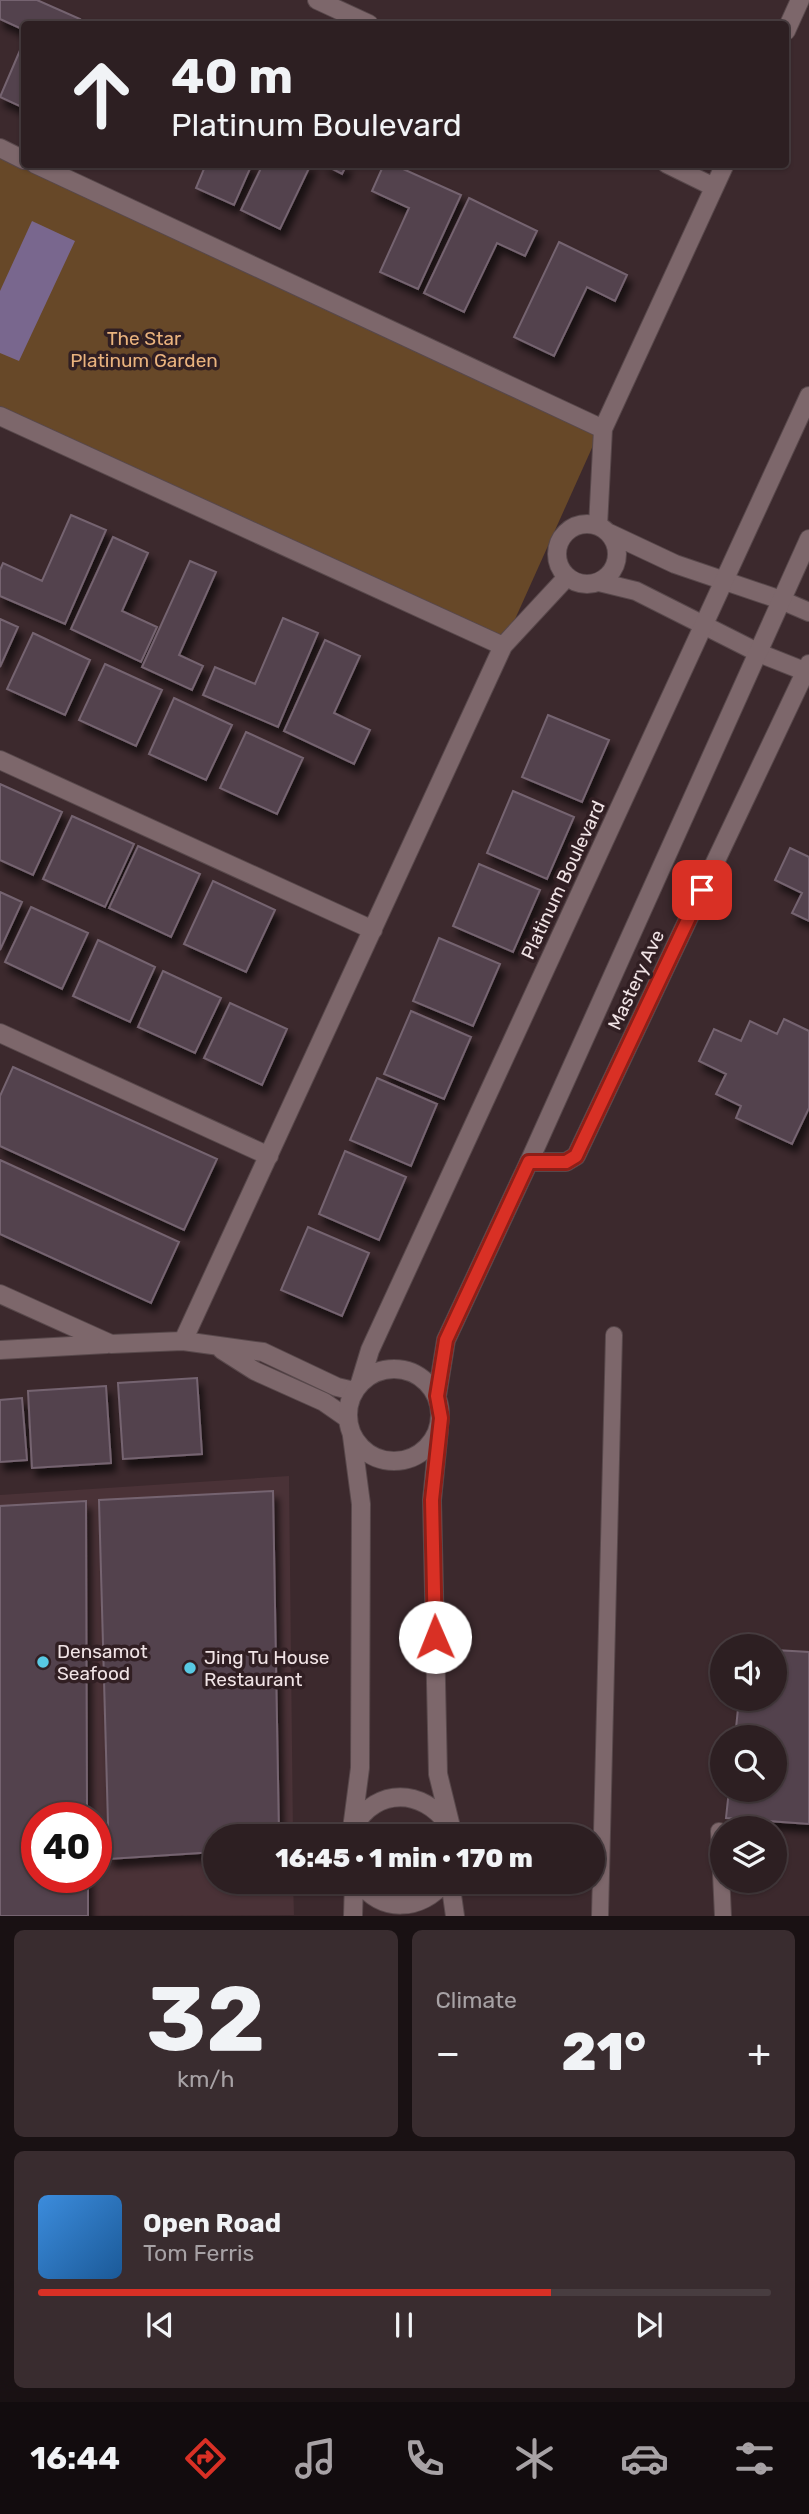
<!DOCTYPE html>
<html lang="en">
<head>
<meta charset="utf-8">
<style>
  :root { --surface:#2d1f22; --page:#392c2f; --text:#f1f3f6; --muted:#a7a2a5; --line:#483d40; --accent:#d93025 }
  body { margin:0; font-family:Rubik,sans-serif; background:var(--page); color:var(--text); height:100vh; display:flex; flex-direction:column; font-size:26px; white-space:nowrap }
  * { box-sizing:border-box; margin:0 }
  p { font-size:23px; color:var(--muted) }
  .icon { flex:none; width:38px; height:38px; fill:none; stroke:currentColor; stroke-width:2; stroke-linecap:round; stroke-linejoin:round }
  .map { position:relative; height:1916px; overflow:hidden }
  .sheet { display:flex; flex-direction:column; gap:14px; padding:14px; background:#191113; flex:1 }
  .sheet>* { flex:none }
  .guide { position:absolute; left:21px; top:21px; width:768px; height:147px; border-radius:7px; box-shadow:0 2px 5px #0004,0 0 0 2px var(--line); background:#2d1f22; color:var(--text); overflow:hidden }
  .tools { position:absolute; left:710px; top:1634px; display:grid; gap:14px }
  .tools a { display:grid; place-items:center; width:77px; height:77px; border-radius:50%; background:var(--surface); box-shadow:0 2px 5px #0004,0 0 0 2px var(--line); font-size:35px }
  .speed { position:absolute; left:21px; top:1802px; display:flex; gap:14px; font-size:35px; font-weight:700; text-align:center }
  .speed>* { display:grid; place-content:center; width:91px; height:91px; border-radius:50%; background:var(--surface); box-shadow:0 2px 5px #0004,0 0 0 2px var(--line); line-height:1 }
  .speed .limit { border:10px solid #d22; background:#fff; color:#111 }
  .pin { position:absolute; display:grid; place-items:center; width:60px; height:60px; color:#fff; margin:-30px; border-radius:14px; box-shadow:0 4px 10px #0006 }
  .me { position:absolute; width:77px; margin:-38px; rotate:359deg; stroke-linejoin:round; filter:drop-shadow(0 0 5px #0008) }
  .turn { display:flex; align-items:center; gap:24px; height:147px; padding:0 35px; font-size:32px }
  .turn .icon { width:91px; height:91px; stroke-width:2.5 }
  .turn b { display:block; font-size:49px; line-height:60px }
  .big { font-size:52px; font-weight:800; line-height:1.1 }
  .sheet .card { flex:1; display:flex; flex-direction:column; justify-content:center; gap:10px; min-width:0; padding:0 24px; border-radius:10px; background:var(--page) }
  .sheet .dial { align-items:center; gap:0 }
  .dial b { font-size:91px; line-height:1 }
  .song { display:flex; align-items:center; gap:21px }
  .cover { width:84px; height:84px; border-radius:10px; background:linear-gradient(135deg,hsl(210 70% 55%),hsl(210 70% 35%)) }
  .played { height:7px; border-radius:4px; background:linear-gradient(90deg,var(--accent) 70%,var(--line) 70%) }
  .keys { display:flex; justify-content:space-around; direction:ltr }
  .heat { display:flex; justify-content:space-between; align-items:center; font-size:38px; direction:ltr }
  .sheet .tiles { flex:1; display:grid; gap:14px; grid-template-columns:1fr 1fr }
  .card:last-child { grid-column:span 2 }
  .trip { position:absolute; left:203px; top:1824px; width:402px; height:70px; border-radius:35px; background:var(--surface); box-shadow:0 2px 5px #0004,0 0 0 2px var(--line); font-weight:800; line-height:70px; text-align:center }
  .tab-bar { display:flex; height:112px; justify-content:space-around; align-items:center; background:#120c0e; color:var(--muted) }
  .tab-bar .icon { width:49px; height:49px }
  .tab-bar .selected { color:var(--accent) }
  .tab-bar b { font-size:32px; color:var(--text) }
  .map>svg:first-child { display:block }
</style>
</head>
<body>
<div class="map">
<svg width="809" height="1916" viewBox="0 0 809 1916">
  <defs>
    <filter id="shadow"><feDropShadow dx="4.5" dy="8" stdDeviation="3.5" flood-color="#0009"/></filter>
  </defs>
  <rect width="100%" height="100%" fill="#3c292d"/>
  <path fill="#4a3237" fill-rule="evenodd" d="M289 1476 293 1836H215V1881H293L294 1915 0 1916V1495ZM37 1818H96V1878H37Z"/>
  <path fill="#674828" d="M0 149 600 430 503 646 0 416Z"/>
  <path fill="#79678e" d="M32 221 75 241 19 361 0 353V291Z"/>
  <path fill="#52424e" stroke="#756470" stroke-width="2" filter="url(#shadow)" d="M0 0H37L80 19 78 24H24V30L0 19Z
    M24 41V108L0 97Z
    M206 164H252L234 205 196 188Z
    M263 164H311L280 229 241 210Z
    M323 164H347L342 174Z
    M384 164H392L461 195 418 289 380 272 409 208 372 191Z
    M469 198 537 231 525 256 497 243 464 312 424 293Z
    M559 242 627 275 615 301 587 287 554 356 514 337Z
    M71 515 106 530 65 624 0 596V570L3 563 42 581Z
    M113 537 148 553 122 611 157 627 141 662 71 629Z
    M190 561 216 572 179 655 203 666 192 690 142 667Z
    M283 618 318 633 278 727 203 695 215 667 255 684Z
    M0 619 18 627 0 667Z
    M33 633 90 660 65 715 7 689Z
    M325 640 360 656 334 713 370 730 354 764 284 731Z
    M105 664 162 690 136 746 79 720Z
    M174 698 232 725 206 780 149 754Z
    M548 715 609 740 582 802 522 777Z
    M246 732 303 758 277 814 220 788Z
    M0 784 62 812 33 875 0 860Z
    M513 791 574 817 547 879 487 853Z
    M72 816 134 844 105 907 43 879Z
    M138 846 200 874 171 937 109 908Z
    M790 848 809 857V921L792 913 802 893 775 880Z
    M479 864 540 890 513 952 453 926Z
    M213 881 275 910 246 972 184 944Z
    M0 892 22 902 0 950Z
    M31 907 88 933 62 989 5 962Z
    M439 938 500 964 473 1026 413 1001Z
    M98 940 155 967 130 1022 73 996Z
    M163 971 221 998 195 1053 138 1027Z
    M230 1003 287 1029 262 1085 204 1058Z
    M411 1011 471 1037 444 1099 384 1074Z
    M784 1019 809 1031V1108L792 1144 736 1118 741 1106 716 1094 726 1074 699 1061 714 1029 741 1041 750 1021 777 1034Z
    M13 1067 217 1159 184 1230 0 1146V1096Z
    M377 1078 437 1104 411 1166 350 1140Z
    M345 1151 406 1177 379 1240 319 1214Z
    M0 1160 179 1242 151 1303 0 1234Z
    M308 1227 369 1253 342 1316 281 1290Z
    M197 1378 202 1454 123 1459 118 1383Z
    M106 1386 111 1463 32 1468 28 1391Z
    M22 1398 27 1460 0 1462V1400Z
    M273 1491 279 1836H215V1852L109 1859 99 1500Z
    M86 1501 87 1818H37V1878H88V1916H0V1506Z
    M775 1650 809 1652V1824L726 1818 729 1790H775V1738H735L739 1699H775Z"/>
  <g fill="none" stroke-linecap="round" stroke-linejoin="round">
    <g stroke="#58484b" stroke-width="18">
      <path id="service" d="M719 1831 723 1916
        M600 1916 614 1335"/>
    </g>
    <g stroke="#58484b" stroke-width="20">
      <path id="minor" d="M317 0 369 24
        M786 31 800 0
        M0 148 24 160
        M35 164 603 429
        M667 164 714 187
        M0 416 503 646
        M557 554a30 30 0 1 1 60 0a30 30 0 1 1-60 0Z
        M598 526 603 429 725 164
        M609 533 675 564 781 600 809 612
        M599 582 636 591 759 653 809 673
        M0 760 373 930
        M0 1033 269 1156
        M529 1162H566L576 1156 809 664
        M0 1294 111 1344 183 1341 263 1352 337 1387 354 1391
        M183 1341 503 646 567 577
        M0 1350 107 1344
        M222 1350 255 1371 324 1402 347 1418"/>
    </g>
    <g stroke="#58484b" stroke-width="20">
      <path id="tertiary" d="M348 1415a46 46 0 1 1 92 0a46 46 0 1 1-92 0Z
        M360 1383 370 1350 809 396
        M437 1396 446 1340 529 1162 809 539
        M439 1429 432 1500 438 1774 451 1827
        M354 1826C378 1787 422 1789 448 1824
        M352 1829 360 1768 361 1504 352 1436
        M358 1881C383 1914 420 1911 446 1881
        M450 1881 455 1916
        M353 1916 354 1881"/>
    </g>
    <use href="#service" stroke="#7d676b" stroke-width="16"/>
    <use href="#minor" stroke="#7d676b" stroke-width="18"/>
    <use href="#tertiary" stroke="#7d676b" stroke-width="18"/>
  </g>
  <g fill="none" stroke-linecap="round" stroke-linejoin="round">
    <g stroke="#8d1f18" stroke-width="18">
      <path id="route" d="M435 1637 432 1500 441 1418 437 1396 446 1340 529 1162H566L576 1156 702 890"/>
    </g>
    <use href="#route" stroke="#d93025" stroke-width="12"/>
  </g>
  <g fill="#58c9e3" stroke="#311f23" stroke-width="2.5">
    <circle cx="43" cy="1662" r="7"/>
    <circle cx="190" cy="1668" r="7"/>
  </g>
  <g text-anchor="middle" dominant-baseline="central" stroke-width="7" stroke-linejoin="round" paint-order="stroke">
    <g font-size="19" fill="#eab37e" stroke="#311f23">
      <text x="144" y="338">The Star<tspan x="144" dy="22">Platinum Garden</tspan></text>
    </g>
    <g font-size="19" fill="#f0e3e5" stroke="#311f23">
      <text transform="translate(563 880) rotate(-65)">Platinum Boulevard</text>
      <text transform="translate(636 980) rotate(-65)">Mastery Ave</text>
    </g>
    <g font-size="19" fill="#f0e3e5" stroke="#311f23" text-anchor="start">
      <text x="57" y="1651">Densamot<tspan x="57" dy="22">Seafood</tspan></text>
      <text x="204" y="1657">Jing Tu House<tspan x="204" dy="22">Restaurant</tspan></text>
    </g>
  </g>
</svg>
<div class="tools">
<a><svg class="icon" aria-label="sound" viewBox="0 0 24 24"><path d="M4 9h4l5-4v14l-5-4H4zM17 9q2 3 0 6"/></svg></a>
<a><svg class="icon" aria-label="search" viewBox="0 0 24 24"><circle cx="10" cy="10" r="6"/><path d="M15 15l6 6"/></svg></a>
<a><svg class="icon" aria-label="layers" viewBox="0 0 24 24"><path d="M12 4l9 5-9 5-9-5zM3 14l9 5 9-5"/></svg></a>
</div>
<div class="speed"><div class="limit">40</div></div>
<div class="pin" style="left:702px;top:890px;background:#d93025"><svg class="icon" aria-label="arrive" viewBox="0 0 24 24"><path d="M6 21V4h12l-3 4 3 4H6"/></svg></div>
<svg class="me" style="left:435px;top:1637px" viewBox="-20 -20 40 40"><circle r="19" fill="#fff"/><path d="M0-13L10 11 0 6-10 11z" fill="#d93025"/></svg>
<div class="trip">16:45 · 1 min · 170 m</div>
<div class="guide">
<div class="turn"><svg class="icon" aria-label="ahead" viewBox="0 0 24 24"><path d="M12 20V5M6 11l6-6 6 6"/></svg><div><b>40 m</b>Platinum Boulevard</div></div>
</div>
</div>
<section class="sheet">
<div class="tiles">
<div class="card dial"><b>32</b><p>km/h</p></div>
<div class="card"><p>Climate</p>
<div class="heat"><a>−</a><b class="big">21°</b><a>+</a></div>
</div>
<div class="card">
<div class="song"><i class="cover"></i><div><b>Open Road</b><p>Tom Ferris</p></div></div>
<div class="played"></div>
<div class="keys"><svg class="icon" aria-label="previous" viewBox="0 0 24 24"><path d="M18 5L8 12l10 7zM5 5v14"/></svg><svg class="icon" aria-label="pause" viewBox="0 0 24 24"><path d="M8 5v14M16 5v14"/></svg><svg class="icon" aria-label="next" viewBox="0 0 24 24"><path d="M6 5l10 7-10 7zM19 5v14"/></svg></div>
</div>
</div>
</section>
<nav class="tab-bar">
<b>16:44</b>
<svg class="icon selected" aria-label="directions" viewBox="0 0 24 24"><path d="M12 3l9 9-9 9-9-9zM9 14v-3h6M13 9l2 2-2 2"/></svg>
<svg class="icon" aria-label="music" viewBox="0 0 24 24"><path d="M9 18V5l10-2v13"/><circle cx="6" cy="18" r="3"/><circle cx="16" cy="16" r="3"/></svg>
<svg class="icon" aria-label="phone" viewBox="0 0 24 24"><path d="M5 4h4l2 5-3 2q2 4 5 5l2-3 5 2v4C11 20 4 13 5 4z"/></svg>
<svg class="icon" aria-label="climate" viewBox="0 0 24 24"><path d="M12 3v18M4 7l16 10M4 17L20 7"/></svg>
<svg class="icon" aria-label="car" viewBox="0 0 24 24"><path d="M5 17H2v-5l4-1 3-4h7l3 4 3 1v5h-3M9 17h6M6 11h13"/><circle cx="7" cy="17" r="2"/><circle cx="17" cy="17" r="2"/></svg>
<svg class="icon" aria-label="filters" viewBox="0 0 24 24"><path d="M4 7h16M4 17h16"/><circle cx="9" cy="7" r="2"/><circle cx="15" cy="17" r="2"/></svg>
</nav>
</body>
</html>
